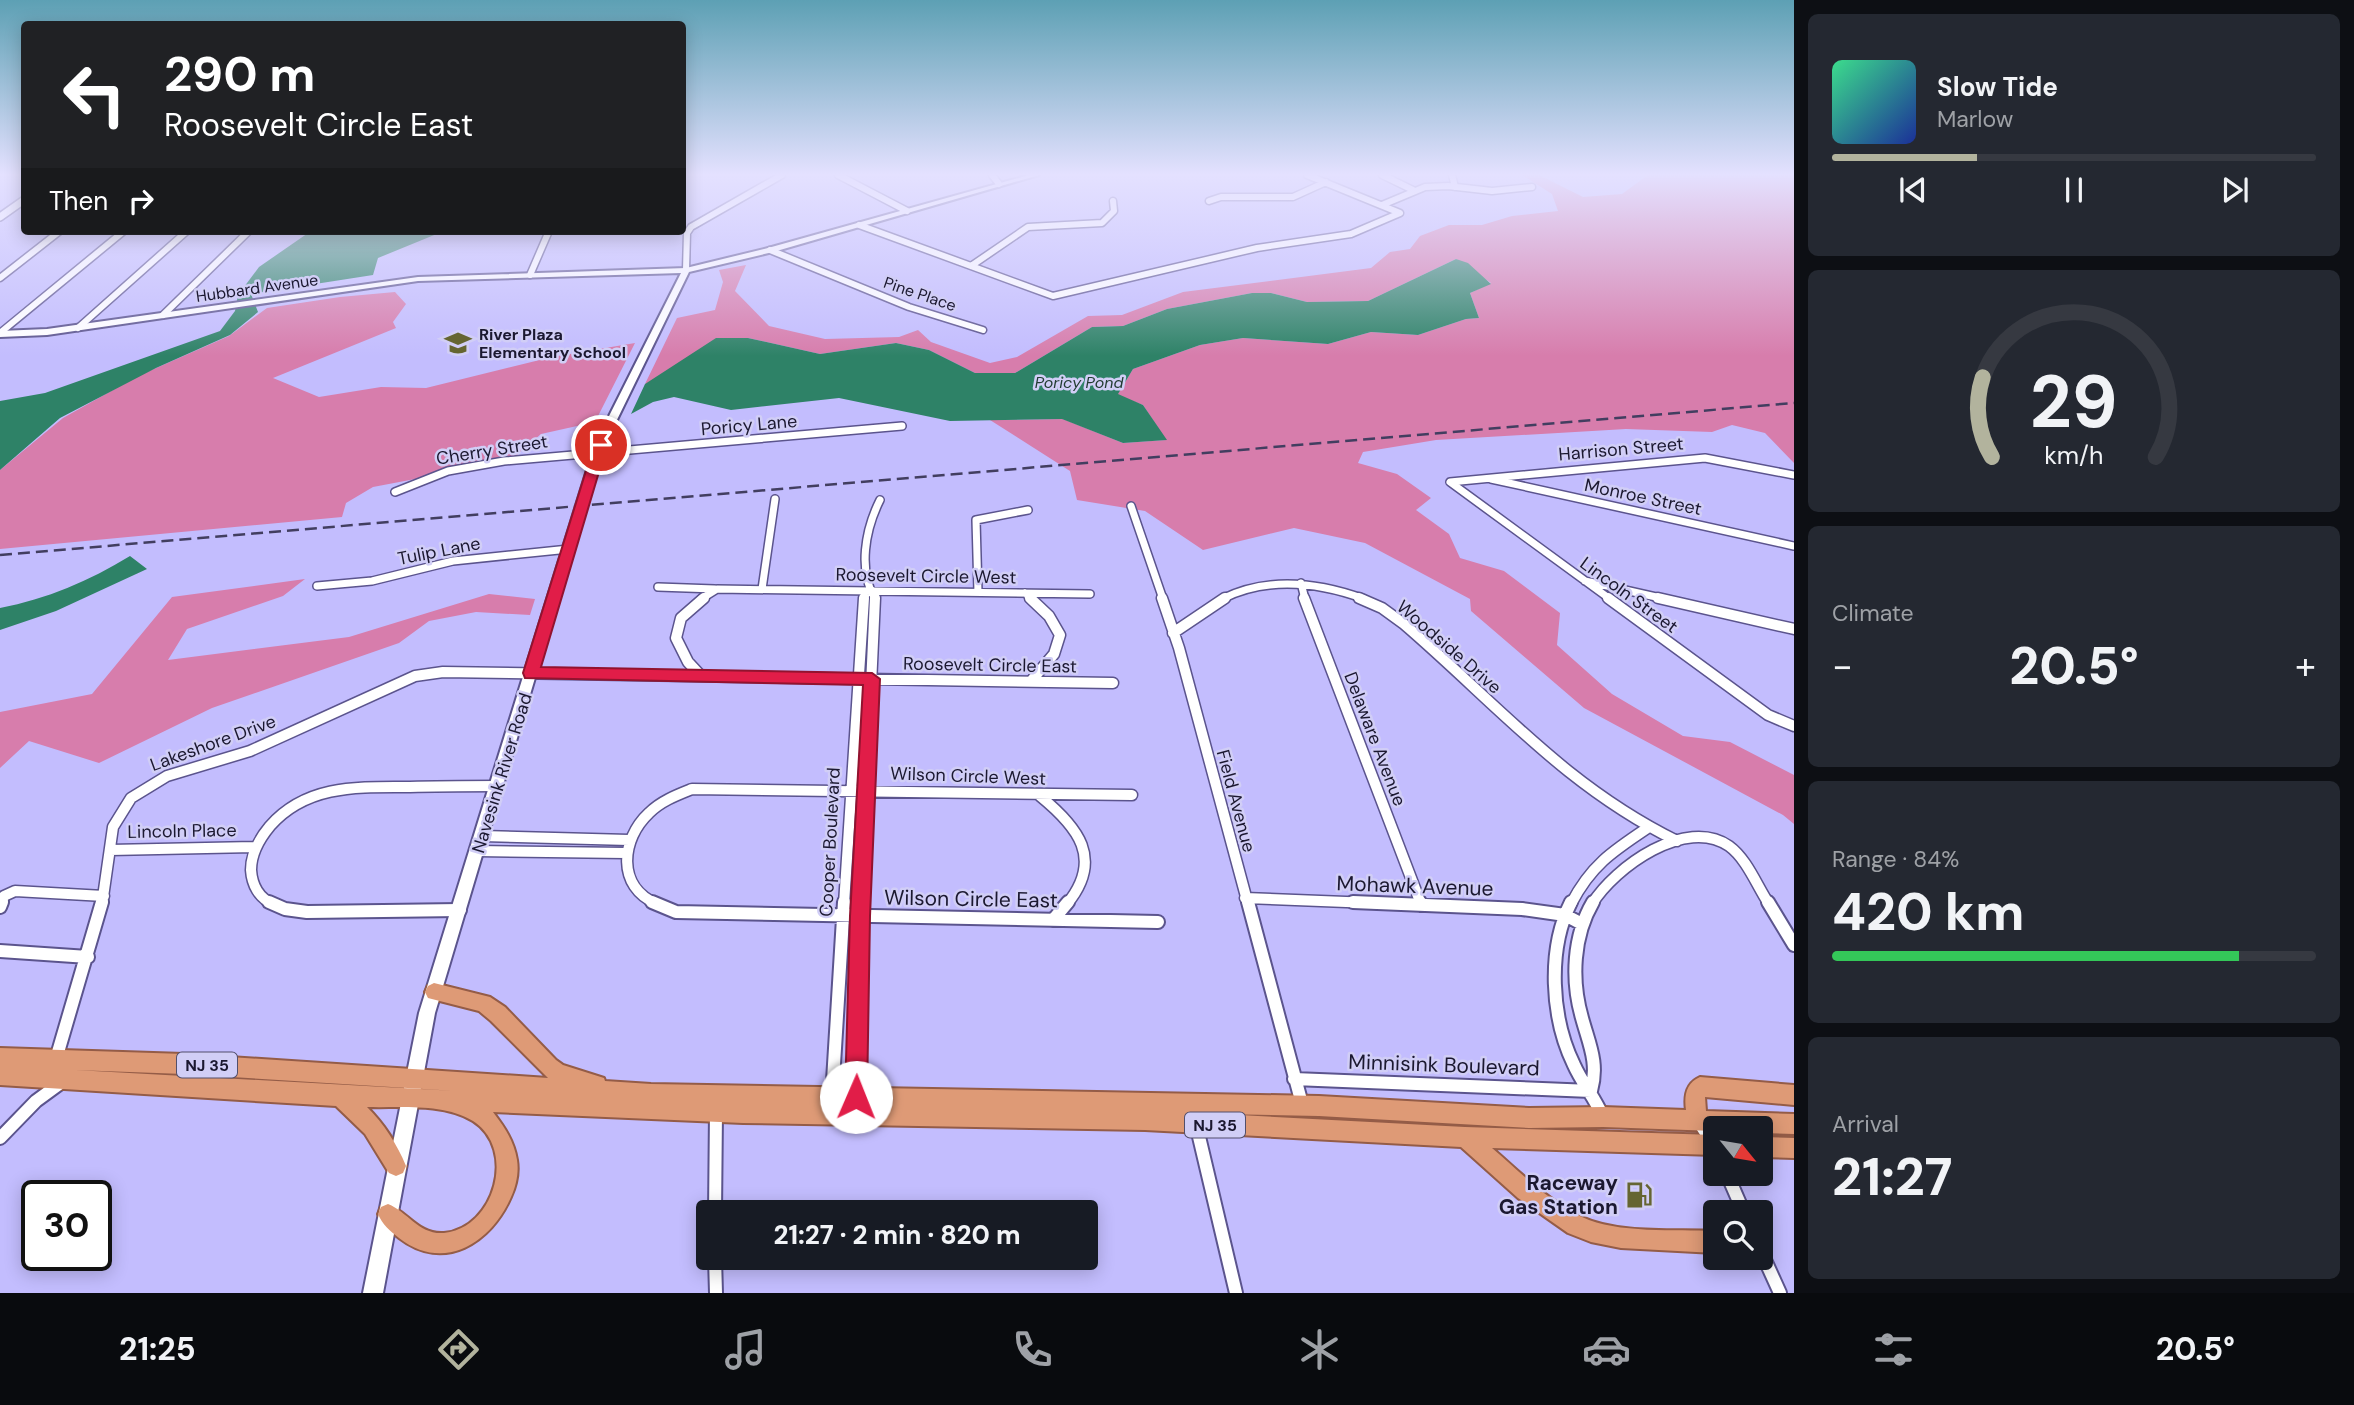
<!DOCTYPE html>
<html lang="en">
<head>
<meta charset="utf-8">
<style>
  :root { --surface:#171b24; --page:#242831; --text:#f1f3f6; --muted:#9ea1a6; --line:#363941; --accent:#b2b39d }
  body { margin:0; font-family:"DM Sans",sans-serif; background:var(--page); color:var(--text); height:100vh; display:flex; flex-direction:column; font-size:26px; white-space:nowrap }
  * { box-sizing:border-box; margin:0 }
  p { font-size:23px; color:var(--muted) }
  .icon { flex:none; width:38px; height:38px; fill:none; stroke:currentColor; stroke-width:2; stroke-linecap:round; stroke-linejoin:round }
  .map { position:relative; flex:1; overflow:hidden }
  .side { display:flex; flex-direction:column; gap:14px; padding:14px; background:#0d0f14; width:560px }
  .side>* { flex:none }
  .guide { position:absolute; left:21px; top:21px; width:665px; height:214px; border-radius:7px; box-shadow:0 4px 18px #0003; background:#202124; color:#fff; overflow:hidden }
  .needle { width:46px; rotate:120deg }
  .buttons { position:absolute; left:1703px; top:1116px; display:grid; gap:14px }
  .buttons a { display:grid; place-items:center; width:70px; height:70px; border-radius:7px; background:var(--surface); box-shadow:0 4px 18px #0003; font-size:35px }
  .speed { position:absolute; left:21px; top:1180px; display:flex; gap:14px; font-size:35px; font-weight:700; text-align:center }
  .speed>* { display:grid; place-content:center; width:91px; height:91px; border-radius:50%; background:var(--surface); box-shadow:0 4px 18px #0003; line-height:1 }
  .speed .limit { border:4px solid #111; border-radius:10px; background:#fff; color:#111 }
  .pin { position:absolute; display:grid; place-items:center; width:60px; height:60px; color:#fff; margin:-30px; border:4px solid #fff; border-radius:50%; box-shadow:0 2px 7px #0007 }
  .me { position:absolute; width:77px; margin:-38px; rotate:1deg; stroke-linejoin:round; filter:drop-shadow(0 0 5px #0008) }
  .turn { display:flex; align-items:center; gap:24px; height:147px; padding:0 28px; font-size:32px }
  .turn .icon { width:91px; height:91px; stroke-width:2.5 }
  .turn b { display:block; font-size:49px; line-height:60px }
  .then { display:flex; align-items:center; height:66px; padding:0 28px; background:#0003; gap:14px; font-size:26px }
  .big { font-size:52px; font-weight:800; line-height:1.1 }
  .side .widget { flex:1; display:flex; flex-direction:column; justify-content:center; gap:10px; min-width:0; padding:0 24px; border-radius:10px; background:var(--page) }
  .side .dial { align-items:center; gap:0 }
  .dial svg { height:182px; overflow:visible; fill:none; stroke:var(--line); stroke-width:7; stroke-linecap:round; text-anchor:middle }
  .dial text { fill:var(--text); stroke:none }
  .song { display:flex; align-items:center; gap:21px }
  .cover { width:84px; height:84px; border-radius:10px; background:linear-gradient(135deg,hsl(150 70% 55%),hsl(230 70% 35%)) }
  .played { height:7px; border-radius:4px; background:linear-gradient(90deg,var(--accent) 30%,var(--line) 30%) }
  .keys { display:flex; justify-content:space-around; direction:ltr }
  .heat { display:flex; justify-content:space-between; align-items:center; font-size:38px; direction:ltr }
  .charge { height:10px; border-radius:5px; background:linear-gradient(90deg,#34c759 84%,var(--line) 0) }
  .trip { position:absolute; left:696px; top:1200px; width:402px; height:70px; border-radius:7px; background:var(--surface); box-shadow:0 4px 18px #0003; font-weight:800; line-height:70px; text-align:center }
  .menu { display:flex; height:112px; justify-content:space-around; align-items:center; background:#090b0e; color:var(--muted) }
  .menu .icon { width:49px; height:49px }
  .menu .active { color:var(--accent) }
  .menu b { font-size:32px; color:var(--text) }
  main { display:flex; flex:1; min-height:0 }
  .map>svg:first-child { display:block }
</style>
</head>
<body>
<main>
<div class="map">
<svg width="1794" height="1293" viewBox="0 0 1794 1293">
  <rect width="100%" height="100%" fill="#c3bdfe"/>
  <path fill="#d77dac" d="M1522 175H1539L1583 197 1622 194 1648 175H1794V463L1765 433 1732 425 1712 432 1626 429 1436 440 1363 452 1358 463 1397 474 1431 498 1416 510 1449 534 1460 558 1504 571 1560 613 1557 645 1612 694 1683 736 1730 742 1794 775V824L1783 815 1584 708 1471 611 1470 599 1365 543 1294 528 1203 550 1145 511 1077 500 1070 471 990 420 1063 419 1123 443 1166 440 1143 405 1117 395 1133 369 1200 345 1243 338 1328 344 1371 332 1418 335 1466 319 1479 318 1470 293 1491 283 1456 259 1368 301 1307 302 1271 293H1252L1167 309 1123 326 1092 327 1015 373H975L929 350 896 343 820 354 748 338 645 384 677 318 715 310 723 282 719 270 746 265 735 291 769 326 825 339 899 337 918 330 931 342 990 363 1017 357 1088 316 1122 315 1183 292 1371 268 1390 252 1410 249 1420 236 1449 225H1482L1512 216 1558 211 1552 194Z
    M395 292 406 304 393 322 396 328 273 378 319 397 381 387 426 388 552 357 635 343 595 422 541 434 510 461 373 487 346 503 342 517 0 549V470L63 418 138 376 229 336 267 308 340 297Z
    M305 579 283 596 187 629 168 660 349 637 489 594 535 599 530 615 476 612 429 621 399 643 212 708 99 763 29 741 0 768V712L92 694 172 597Z"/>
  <path fill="#2e8267" d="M311 231H444L378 258 373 275 251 294 258 312 230 335 156 368 60 418 0 470V401L45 393 220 331 235 311 238 295 259 267Z
    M1456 259 1468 263 1491 284 1470 293 1479 318 1466 319 1418 335 1371 332 1328 344 1243 338 1200 345 1133 369 1118 394 1143 405 1167 440 1123 443 1062 419 950 421 839 398 731 410 674 397 653 402 631 414 645 384 716 338H748L820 354 896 343 929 350 975 373H1015L1092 327 1123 326 1167 309 1252 293H1271L1307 302 1368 301Z
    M130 556 147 569 56 611 0 630V608C47 599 89 581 130 556Z"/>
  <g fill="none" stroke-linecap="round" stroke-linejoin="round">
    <g stroke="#5b548d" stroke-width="9">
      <path id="minor-far3" d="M838 175 907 211
        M992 175 999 184
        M1382 175 1413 190
        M1452 175 1455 187
        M1209 201 1221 197H1293L1326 182
        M1382 205 1425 187 1448 186 1492 191 1532 187
        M859 225 1053 296 1257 248 1351 234 1400 213 1307 175
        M770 250 909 307 983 330
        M971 266 1028 227 1102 223 1114 211 1113 201
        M686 270 687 233 691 227 782 175
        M530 275 549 231
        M0 278 60 231
        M163 315 249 231
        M78 328 187 231
        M0 333 124 231"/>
    </g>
    <g stroke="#5b548d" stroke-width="10">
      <path id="minor-far2" d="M1491 479 1794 546
        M395 492 448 471 504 461 902 426
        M1131 506 1163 599
        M1585 581 1665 599
        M1301 583 1305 599
        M317 586 372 581 453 561 569 549
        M658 587 715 589
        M762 589 775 499
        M978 592 976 520 1028 510
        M1025 593 1032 599
        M701 599 717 589 1090 594
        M863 599 869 590
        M875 599C858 570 865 530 880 500
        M1222 599C1268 576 1317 582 1364 599
        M1610 599 1450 482 1705 458 1794 475"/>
    </g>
    <g stroke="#5b548d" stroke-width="13">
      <path id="minor-far1" d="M1030 598 1049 616 1060 635 1054 654 1032 680
        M1162 598 1179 648 1248 904
        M1304 598 1421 904
        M1359 598 1382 608 1404 624C1496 703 1565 786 1677 841
        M1608 598 1768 715 1794 726
        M1658 598 1794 629
        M1173 633 1225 598
        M701 676 688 662 676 638 681 618 704 598
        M1040 796C1078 827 1104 859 1067 904
        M483 836 629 840
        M110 850 254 847
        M478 851 626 853
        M1245 898 1397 904
        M1 904 4 896 15 891 104 896
        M102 904 113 827 131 798 167 776 250 751 415 676 443 672 1113 683
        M273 904C259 898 252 885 251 870 251 854 260 838 270 826 307 784 359 787 410 787 439 786 468 786 497 786
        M657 904C616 887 621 839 649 813 661 801 677 795 692 789L1132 795
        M844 904 864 598
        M861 904 875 598
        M1571 904C1591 865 1613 851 1649 827
        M1592 904C1615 867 1686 816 1729 846 1747 859 1757 886 1769 904"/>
    </g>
    <g stroke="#5b548d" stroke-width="16">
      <path id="minor" d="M269 902 285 909 307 912 460 910
        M652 902 676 912 1158 922
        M1248 902 1302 1104
        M1353 902 1522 909 1565 915 1582 924
        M1420 902 1421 905
        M1571 902C1547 950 1551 1018 1574 1065 1582 1083 1595 1098 1603 1117
        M1768 902 1794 945
        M0 907 2 902
        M1053 920 1068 902
        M0 951 88 957
        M56 1059 102 902
        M1294 1079 1591 1091
        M1591 1091C1599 1063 1589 1044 1582 1018 1571 980 1573 936 1593 902
        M832 1097 844 902
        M856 1097 861 902
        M1699 1122 1715 1147
        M1196 1124 1236 1293
        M0 1138 36 1101 62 1082
        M1727 1174 1744 1213
        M715 1213 716 1112
        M1760 1249 1780 1293
        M715 1258 716 1293"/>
    </g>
    <g stroke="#5b548d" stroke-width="10">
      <path id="tertiary" d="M0 217 24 200"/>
    </g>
    <g stroke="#5b548d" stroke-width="4">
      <path id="secondary" d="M1029 175H1039L773 252 689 272 612 430 600 460 435 1013 383 1293H363L419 1013 590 460 602 430 681 273 418 281 47 335 0 337V331L47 329 418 277 686 268 768 248Z"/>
    </g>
    <g stroke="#945c47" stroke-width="4">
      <path id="trunk" d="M434 983 490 997 505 1007 556 1060 563 1065 604 1078 605 1081 651 1084 1319 1096 1529 1108 1603 1107 1686 1110C1684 1096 1686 1083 1700 1077L1794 1085V1105L1705 1097 1706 1111 1794 1114V1134L1760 1133V1129H1715V1131L1603 1127 1529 1128 1319 1116 1220 1114 1465 1127 1715 1135V1155L1492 1148C1520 1172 1548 1201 1582 1217 1618 1234 1675 1229 1715 1231V1253L1621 1248 1591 1242 1568 1233 1518 1198 1461 1147 1145 1130 743 1123 493 1112C505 1128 514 1141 517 1160 519 1172 516 1186 511 1197 491 1243 444 1273 399 1238 390 1231 382 1224 378 1214L381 1207 388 1204C408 1212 419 1235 444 1233 495 1228 517 1149 473 1121 443 1103 401 1108 367 1107 384 1124 397 1144 406 1166L403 1173 396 1176 389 1173 365 1134 336 1106 0 1085V1048L184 1054 548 1078 491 1021 479 1011 428 998 425 992 428 986ZM75 1070 184 1074 456 1091Z
        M1760 1137 1794 1138V1158L1760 1157Z"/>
    </g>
    <use href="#minor-far3" stroke="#fff" stroke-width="6"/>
    <use href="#minor-far2" stroke="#fff" stroke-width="7"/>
    <use href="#minor-far1" stroke="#fff" stroke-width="10"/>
    <use href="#minor" stroke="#fff" stroke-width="12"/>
    <use href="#tertiary" stroke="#fff" stroke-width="7"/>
    <use href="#secondary" fill="#fff" fill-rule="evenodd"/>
    <use href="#trunk" fill="#de9a76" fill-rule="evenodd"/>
    <path stroke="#423e60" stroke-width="2.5" stroke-dasharray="12 6" stroke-linecap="butt" d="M0 555 1794 403"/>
  </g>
  <linearGradient id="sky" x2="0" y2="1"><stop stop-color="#5da0b4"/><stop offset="0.49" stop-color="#e4e1ff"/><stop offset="1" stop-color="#e4e1ff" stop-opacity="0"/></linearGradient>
  <rect width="1794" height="356" fill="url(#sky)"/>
  <path fill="#e11d48" stroke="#92132f" stroke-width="2" d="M601 441 607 445 541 667 872 673 880 679 870 916 867 1097 864 1105 856 1108 848 1105 845 1097 850 916 863 685 525 678 523 673 594 445Z"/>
  <defs>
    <g id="school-bare" transform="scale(2.1)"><path d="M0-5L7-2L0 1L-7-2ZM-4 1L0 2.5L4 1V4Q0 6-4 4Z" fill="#656531" stroke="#d1cef6" stroke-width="2.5" paint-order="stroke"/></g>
    <g id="fuel-bare" transform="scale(2.1)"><path d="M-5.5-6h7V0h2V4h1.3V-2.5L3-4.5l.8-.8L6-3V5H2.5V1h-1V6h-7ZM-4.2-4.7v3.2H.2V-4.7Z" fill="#656531" stroke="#d1cef6" stroke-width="2.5" paint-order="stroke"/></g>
  </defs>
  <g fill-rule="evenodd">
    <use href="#school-bare" x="458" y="343"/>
    <use href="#fuel-bare" x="1639" y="1195"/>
  </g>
  <g text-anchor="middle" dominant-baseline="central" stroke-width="5" stroke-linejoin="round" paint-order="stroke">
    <g font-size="16" fill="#1b1830" stroke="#d1cef6">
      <text transform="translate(257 288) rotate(-8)">Hubbard Avenue</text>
      <text transform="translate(920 294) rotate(19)">Pine Place</text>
    </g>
    <g font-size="16" font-weight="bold" fill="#1b1830" stroke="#d1cef6" text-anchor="start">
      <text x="479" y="334">River Plaza<tspan x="479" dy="18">Elementary School</tspan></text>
    </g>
    <g font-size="16" font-style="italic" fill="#233d33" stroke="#d1cef6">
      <text x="1079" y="382">Poricy Pond</text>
    </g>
    <g fill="#d1cef6" stroke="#524f6b" stroke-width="2">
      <rect x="177" y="1052.5" width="60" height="25" rx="5"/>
      <rect x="1185" y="1112.5" width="60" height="25" rx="5"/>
    </g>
    <g font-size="16" font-weight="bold" fill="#1b1830">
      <text x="207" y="1065">NJ 35</text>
      <text x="1215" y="1125">NJ 35</text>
    </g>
    <g font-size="18" fill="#1b1830" stroke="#d1cef6">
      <text transform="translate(749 425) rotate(-5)">Poricy Lane</text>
      <text transform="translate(1621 449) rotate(-5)">Harrison Street</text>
      <text transform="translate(492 450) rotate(-9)">Cherry Street</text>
      <text transform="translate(1643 497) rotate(12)">Monroe Street</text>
      <text transform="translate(439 551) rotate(-11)">Tulip Lane</text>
      <text transform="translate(926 576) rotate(1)">Roosevelt Circle West</text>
      <text transform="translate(1629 595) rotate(36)">Lincoln Street</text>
      <text transform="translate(1449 647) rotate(41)">Woodside Drive</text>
      <text transform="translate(990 665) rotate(1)">Roosevelt Circle East</text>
      <text transform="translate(1375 739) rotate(69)">Delaware Avenue</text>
      <text transform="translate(213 743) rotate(-20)">Lakeshore Drive</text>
      <text transform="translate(502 773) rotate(-73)">Navesink River Road</text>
      <text transform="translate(968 776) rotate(2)">Wilson Circle West</text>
      <text transform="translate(1236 801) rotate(75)">Field Avenue</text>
      <text transform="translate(182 831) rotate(-1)">Lincoln Place</text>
      <text transform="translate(830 842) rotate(-87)">Cooper Boulevard</text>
    </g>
    <g font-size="21" fill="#1b1830" stroke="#d1cef6">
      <text transform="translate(1415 886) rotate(2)">Mohawk Avenue</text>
      <text transform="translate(971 899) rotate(1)">Wilson Circle East</text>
      <text transform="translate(1444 1065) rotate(2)">Minnisink Boulevard</text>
    </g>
    <g font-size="21" font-weight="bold" fill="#1b1830" stroke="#d1cef6" text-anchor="end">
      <text x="1618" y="1183">Raceway<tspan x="1618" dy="24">Gas Station</tspan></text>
    </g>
  </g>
</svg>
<div class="buttons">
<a><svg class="needle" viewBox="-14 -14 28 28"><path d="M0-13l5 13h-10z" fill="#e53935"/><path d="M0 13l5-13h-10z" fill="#9ea1a6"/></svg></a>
<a><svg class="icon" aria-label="search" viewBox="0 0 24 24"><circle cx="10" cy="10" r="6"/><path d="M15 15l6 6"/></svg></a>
</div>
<div class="speed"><div class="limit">30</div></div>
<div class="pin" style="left:601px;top:445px;background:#d93025"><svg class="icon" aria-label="arrive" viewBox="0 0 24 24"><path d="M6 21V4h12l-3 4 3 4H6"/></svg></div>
<svg class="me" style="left:856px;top:1097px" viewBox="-20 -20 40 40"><circle r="19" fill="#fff"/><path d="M0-13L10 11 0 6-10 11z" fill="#e11d48"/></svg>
<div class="trip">21:27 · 2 min · 820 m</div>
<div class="guide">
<div class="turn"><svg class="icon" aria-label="left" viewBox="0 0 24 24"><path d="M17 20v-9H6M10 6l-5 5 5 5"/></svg><div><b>290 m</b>Roosevelt Circle East</div></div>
<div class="then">Then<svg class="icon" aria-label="right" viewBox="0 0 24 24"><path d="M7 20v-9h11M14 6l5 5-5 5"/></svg></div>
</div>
</div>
<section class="side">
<div class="widget">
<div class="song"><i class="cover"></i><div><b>Slow Tide</b><p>Marlow</p></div></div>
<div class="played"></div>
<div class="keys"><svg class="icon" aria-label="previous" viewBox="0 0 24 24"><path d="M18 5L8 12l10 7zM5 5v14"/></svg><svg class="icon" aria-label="pause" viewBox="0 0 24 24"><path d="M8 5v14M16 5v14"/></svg><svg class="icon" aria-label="next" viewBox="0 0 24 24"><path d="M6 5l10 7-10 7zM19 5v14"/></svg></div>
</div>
<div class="widget dial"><svg viewBox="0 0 100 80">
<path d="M14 69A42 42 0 1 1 86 69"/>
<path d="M14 69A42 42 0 0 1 10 34" stroke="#b2b39d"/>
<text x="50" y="56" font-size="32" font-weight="700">29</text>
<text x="50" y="72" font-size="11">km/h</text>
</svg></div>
<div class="widget"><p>Climate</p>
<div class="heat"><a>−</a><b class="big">20.5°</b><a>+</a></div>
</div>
<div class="widget"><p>Range · 84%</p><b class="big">420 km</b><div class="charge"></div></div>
<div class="widget"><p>Arrival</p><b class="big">21:27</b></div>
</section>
</main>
<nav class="menu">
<b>21:25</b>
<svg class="icon active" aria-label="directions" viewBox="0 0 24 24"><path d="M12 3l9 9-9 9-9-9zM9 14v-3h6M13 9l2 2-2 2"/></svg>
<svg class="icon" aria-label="music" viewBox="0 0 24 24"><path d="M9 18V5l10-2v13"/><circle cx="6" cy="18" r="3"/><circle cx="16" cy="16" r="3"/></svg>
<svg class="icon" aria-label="phone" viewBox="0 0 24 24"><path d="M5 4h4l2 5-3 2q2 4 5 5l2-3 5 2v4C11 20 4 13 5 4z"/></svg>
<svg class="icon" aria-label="climate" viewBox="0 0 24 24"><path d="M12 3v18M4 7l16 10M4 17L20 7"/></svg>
<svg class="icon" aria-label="car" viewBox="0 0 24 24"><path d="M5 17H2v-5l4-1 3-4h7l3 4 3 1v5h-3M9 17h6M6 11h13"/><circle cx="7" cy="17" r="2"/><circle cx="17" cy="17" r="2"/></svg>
<svg class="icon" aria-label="filters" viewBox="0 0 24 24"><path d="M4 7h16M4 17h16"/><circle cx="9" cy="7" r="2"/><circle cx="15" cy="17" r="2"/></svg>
<b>20.5°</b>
</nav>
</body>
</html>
